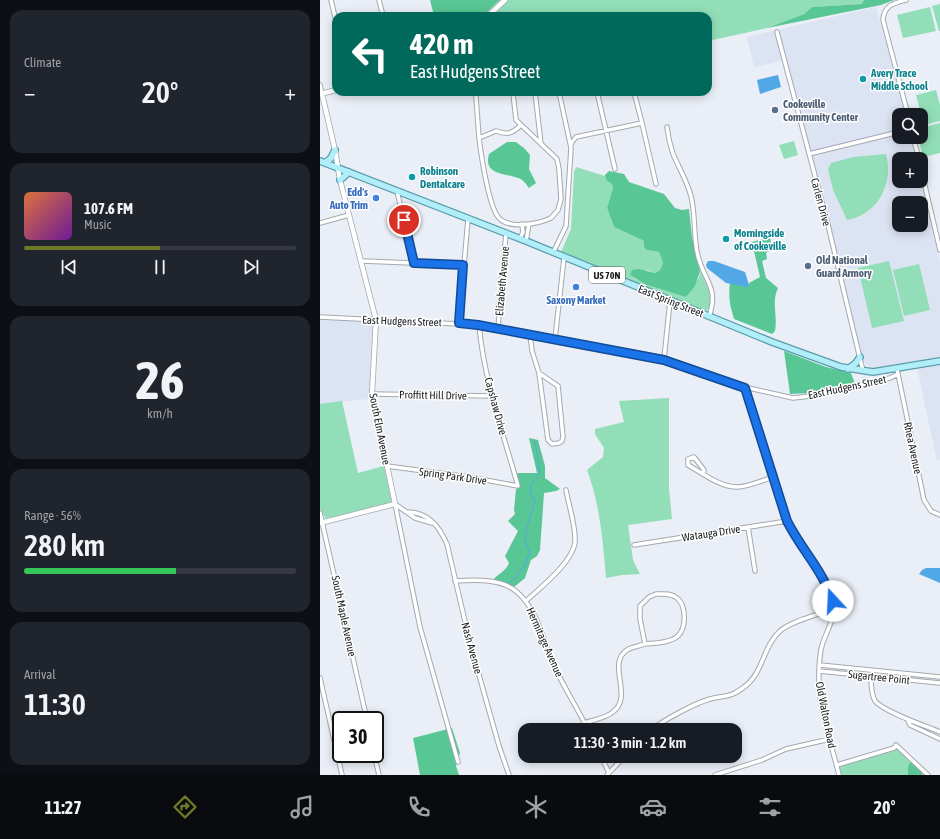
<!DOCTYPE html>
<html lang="en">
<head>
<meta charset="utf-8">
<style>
  :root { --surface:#171b24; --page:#20242c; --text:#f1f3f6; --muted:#9ea1a6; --line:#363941; --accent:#6f7a25 }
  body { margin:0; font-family:"Asap Condensed",sans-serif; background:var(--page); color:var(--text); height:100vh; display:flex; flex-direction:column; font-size:15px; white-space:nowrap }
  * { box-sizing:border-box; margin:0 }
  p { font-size:13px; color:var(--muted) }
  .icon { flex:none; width:22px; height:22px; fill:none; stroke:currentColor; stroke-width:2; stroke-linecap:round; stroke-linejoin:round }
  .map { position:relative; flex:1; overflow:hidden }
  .drawer { display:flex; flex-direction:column; gap:10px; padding:10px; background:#0d0f14; width:320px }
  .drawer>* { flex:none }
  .banner { position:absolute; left:12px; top:12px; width:380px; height:84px; border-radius:12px; box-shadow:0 2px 10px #0003; background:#00695c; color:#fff; overflow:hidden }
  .tools { position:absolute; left:572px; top:108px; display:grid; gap:8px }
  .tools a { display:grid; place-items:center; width:36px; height:36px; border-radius:8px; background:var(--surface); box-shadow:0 2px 10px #0003; font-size:20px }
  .speed { position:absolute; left:12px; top:711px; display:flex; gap:8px; font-size:20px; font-weight:700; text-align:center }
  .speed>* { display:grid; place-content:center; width:52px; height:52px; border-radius:50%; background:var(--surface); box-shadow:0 2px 10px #0003; line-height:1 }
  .speed .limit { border:2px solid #111; border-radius:6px; background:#fff; color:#111 }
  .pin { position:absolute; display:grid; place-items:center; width:34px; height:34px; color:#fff; margin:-17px; border:2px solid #fff; border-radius:50%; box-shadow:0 1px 4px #0007 }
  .me { position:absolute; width:44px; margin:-22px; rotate:340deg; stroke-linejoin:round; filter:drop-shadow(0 0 3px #0008) }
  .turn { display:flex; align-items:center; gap:14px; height:84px; padding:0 12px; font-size:18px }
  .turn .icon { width:52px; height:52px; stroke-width:2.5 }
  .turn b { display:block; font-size:28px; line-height:34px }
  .big { font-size:30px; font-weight:600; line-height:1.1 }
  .drawer .tile { flex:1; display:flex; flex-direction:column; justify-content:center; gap:6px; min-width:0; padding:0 14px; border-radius:12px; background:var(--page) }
  .drawer .dial { align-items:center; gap:0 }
  .dial b { font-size:52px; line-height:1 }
  .song { display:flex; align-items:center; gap:12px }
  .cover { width:48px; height:48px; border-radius:6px; background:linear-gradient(135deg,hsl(20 70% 55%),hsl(280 70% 35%)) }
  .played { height:4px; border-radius:2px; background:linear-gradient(90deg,var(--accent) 50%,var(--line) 50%) }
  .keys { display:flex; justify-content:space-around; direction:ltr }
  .heat { display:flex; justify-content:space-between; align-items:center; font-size:22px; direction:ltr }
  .charge { height:6px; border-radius:3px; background:linear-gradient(90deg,#34c759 56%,var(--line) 0) }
  .trip { position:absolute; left:198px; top:723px; width:224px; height:40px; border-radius:12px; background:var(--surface); box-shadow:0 2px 10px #0003; font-weight:600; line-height:40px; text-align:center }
  .dock { display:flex; height:64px; justify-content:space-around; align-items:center; background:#090b0e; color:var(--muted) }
  .dock .icon { width:28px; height:28px }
  .dock .on { color:var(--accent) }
  .dock b { font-size:18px; color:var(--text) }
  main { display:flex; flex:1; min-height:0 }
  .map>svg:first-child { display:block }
</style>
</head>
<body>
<main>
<section class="drawer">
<div class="tile"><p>Climate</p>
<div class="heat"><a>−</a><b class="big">20°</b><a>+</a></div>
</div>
<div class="tile">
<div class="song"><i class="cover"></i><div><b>107.6 FM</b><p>Music</p></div></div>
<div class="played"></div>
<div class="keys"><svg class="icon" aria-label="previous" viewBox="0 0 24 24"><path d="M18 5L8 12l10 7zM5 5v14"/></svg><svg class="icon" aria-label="pause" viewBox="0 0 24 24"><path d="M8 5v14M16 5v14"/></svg><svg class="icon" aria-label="next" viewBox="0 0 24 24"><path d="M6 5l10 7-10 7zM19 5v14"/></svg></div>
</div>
<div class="tile dial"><b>26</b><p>km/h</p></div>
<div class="tile"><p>Range · 56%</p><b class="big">280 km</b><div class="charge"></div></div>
<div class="tile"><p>Arrival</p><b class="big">11:30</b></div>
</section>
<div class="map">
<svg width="620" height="775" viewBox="0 0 620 775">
  <rect width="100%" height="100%" fill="#eaeef6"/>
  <path fill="#dce3f3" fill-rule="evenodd" d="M556 7 586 115H579V137H591L596 159H579V181H601V179L620 261V358L555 369 548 366 544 362 541 352 514 238 467 60 434 67 427 37ZM579 203H601V225H579Z
    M0 319 51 322 54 325 49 399 0 404Z
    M620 364V460L617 461 597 368Z"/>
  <path fill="#92deb8" d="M188 0H544L542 4 492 7 484 14 447 28 388 41V16H172Z
    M620 4V31H619L612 6Z
    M610 7 616 31 583 38 577 15Z
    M616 90 620 105V121L604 125 596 95Z
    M620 123V153L603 157 598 137H601V128Z
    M474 141 478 155 464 159 459 145Z
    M566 154C574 183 558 215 527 220L513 190 508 169 511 163 533 157Z
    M256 167 285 176 286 180 293 184V188L287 208 294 227 324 241 327 250 339 252 343 263 340 270 334 273 327 270 313 278 366 297 379 277 380 271C386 284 395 297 388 310L382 311 241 252 251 229 254 172Z
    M569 261 584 321 552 328 538 268Z
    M599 264 610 310 584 316 573 270Z
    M349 398V489L352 519 308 525 313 560 320 574 302 575 286 578C283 542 280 504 267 470L283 457 284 448 275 434V429L304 422 299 401Z
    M22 401 38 473 64 466 72 501 68 504 6 519 0 509V404Z
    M576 748H579L591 761 588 766V775H521L520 768 522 765Z"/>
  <path fill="#59c795" d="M110 0H180L163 16H114Z
    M544 0H574L561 5 447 28 484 14 492 7 542 4Z
    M187 142H196L205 149 210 155 209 169 216 183 209 188C206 184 203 179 198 178 185 173 163 175 169 154Z
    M289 171 304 174 309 182 344 194 355 208 362 210 369 209 372 237 380 271 375 286 366 297 325 284 310 275 312 270 319 269 335 273 340 270 343 263 339 252 327 250 324 247V241L294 227 287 208 293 188 292 184 286 180 285 175Z
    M450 237 452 249 446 253 447 259 442 261 446 278 458 288C451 303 458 316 455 331L452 334 414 319C410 306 408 297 410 283L429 285V283L440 277 432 242Z
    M464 351 506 367 531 373 535 384 493 393 470 394Z
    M209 438 218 440 225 466V478L240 489 236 491 224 493 220 550 217 556 211 560 205 578 194 587 173 580C179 573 186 571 189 563L185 556 198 531 188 521 195 514 194 510 196 489 200 487 197 473H217Z
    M132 728 140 753 136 766 139 775H100L93 738Z
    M591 761 603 774 602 775H588V766Z"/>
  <path fill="#52a8e7" d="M458 75 461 87 440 94 437 80Z
    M388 261H394L425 272 429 285 428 287 406 283 387 268 386 265Z
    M606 568H620V583L599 574 602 570Z"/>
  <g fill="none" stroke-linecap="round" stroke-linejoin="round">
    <path stroke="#52a8e7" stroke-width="1" d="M190 583 204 567 210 552 205 542 207 526 215 501 211 495 210 486 220 473 215 442"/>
    <g stroke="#a4a8b0" stroke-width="5.5">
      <path id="minor" d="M11 0 16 21
        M59 0 63 16
        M586 0C574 3 564 5 563 20L588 115
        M457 32 508 225 543 371
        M0 85 2 94
        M199 92 193 93 196 120 237 159 239 169 241 199 238 210 231 218C218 224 191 229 180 219 169 210 161 154 159 138L176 131C187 135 192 134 201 125
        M215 92 221 144
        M277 92 295 169
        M156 97 159 138
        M322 123 336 184
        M347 127C348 136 350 145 353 154 359 168 367 181 371 196 376 216 373 237 378 256 385 283 399 287 389 317
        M593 137 599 159
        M251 145 252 142 256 137 322 123 314 92
        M489 154 579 132
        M601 169 620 250
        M77 191 94 263
        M0 223 29 215
        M200 239 203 232 202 224
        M206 241 209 224
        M233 253 246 226 251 148 239 92
        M42 261 143 265
        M0 317 159 325 344 359 365 365 411 384 473 398 491 396 570 378 578 374 577 369
        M139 323 148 219
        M178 328 186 233
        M210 334 212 351 219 373 238 386 243 437 242 441 239 443 232 444 228 440 219 373
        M235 339 244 258
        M344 359 350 301
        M578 374 604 500 611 511 620 515
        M425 388 467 521C480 548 505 570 512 600 517 619 505 632 501 649 500 656 499 664 499 671 497 705 511 742 519 775
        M52 394 173 396
        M67 466 149 477 198 486C183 433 164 380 159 325
        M383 474 384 470 374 457 368 459V465C382 473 400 487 417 487 428 487 441 481 453 477
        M75 504 100 627 138 762
        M75 504 95 518 112 523
        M87 512C108 512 119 526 127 544L150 643 179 746 189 775
        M0 513 47 720
        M428 527 435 571
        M314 545 467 521
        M135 581C155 580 181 578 197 592 218 610 224 643 235 668 245 689 258 709 268 730
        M336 594C343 594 351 593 357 598 366 605 367 627 358 636 350 643 335 643 325 644L320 619V606L329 597Z
        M206 601C220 588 253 562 255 542 256 526 249 507 246 490
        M500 665 620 677
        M499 671 620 683
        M551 676C551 684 551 694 555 701 564 712 606 726 620 732
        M0 678 22 775
        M587 719 590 725 620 739
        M264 723C273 720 286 718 293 712 314 696 286 664 307 650 312 647 319 646 325 644
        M331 730C344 720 375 703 390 699 406 695 410 698 424 687 443 674 443 646 460 631 471 621 498 615 513 609
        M54 754 59 775
        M281 756 289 773
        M517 765 574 748 576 745 608 775
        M287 775 305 756
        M395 775 442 760 466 749 510 739"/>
    </g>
    <g stroke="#a4a8b0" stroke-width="6">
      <path id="tertiary" d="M168 16 185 0
        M0 94 16 90
        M0 523 75 504 52 394 56 320 20 180 15 150 2 94"/>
    </g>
    <g stroke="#5a9daa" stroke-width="8">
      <path id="primary" d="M0 161 206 241 452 342 521 367 553 372 620 361
        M6 162 11 158 15 150
        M20 180 29 172
        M528 369 536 363 540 357"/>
    </g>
    <use href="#minor" stroke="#fff" stroke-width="3.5"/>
    <use href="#tertiary" stroke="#fff" stroke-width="4.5"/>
    <use href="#primary" stroke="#b1eef9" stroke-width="5.5"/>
  </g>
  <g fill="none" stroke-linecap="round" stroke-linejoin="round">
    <g stroke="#114b97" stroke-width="10">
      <path id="route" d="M84 220 94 263 143 265 139 323 158 325 344 360 425 388 467 521C481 549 503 571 513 601"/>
    </g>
    <use href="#route" stroke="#1a73e8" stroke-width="7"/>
  </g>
  <g fill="#0f9aa8" stroke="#fff" stroke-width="1.5">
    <circle cx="543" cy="79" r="4"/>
    <circle cx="92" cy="177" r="4"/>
    <circle cx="406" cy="239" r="4"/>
  </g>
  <g fill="#5c6f8a" stroke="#fff" stroke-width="1.5">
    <circle cx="455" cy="110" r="4"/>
    <circle cx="488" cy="266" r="4"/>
  </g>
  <g fill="#3f7fe0" stroke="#fff" stroke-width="1.5">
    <circle cx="56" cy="198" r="4"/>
    <circle cx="256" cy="287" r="4"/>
  </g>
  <g text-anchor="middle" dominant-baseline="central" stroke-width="3" stroke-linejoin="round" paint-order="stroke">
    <rect fill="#fff" stroke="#5f6062" stroke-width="1" x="269" y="267" width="36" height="16" rx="3"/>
    <g font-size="10" font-weight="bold" fill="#1a1c1f">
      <text x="287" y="275">US 70N</text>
    </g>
    <g font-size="11" font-weight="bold" fill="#0d838f" stroke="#fff" text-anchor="start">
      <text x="551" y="73">Avery Trace<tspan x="551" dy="13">Middle School</tspan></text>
      <text x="100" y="171">Robinson<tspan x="100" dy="13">Dentalcare</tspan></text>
      <text x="414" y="233">Morningside<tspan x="414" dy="13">of Cookeville</tspan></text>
    </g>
    <g font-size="11" font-weight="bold" fill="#4e5e75" stroke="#fff" text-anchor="start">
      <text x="463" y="104">Cookeville<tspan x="463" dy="13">Community Center</tspan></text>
      <text x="496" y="260">Old National<tspan x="496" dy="13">Guard Armory</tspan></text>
    </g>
    <g font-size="11" font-weight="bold" fill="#366cbe" stroke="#fff" text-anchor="end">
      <text x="48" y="192">Edd's<tspan x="48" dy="13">Auto Trim</tspan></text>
      <text x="256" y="300" text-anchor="middle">Saxony Market</text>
    </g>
    <g font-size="11" fill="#1a1c1f" stroke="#fff">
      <text transform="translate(501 202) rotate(75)">Carlen Drive</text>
      <text transform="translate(182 281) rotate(-85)">Elizabeth Avenue</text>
      <text transform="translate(351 301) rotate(22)">East Spring Street</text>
      <text transform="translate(82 321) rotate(2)">East Hudgens Street</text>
      <text transform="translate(527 387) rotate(-12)">East Hudgens Street</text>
      <text transform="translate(113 395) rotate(1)">Proffitt Hill Drive</text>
      <text transform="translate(176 406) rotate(75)">Capshaw Drive</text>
      <text transform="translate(60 429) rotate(79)">South Elm Avenue</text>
      <text transform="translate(593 448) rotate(78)">Rhea Avenue</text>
      <text transform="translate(133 476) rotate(8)">Spring Park Drive</text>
      <text transform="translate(391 533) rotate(-9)">Watauga Drive</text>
      <text transform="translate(24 616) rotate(78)">South Maple Avenue</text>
      <text transform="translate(225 642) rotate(66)">Hermitage Avenue</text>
      <text transform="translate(152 648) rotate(75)">Nash Avenue</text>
      <text transform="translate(559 677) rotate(6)">Sugartree Point</text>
      <text transform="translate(506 715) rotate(79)">Old Walton Road</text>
    </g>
  </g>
</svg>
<div class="tools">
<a><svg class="icon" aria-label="search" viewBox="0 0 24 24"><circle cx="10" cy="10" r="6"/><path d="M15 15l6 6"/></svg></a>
<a>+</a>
<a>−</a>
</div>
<div class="speed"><div class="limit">30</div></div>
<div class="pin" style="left:84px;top:220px;background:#d93025"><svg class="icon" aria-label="arrive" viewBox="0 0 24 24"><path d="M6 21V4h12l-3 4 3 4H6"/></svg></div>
<svg class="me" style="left:513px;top:601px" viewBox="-20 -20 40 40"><circle r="19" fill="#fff"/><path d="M0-13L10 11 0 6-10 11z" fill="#1a73e8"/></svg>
<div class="trip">11:30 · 3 min · 1.2 km</div>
<div class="banner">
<div class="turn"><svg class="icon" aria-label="left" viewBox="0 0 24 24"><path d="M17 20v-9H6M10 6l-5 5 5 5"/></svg><div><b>420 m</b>East Hudgens Street</div></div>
</div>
</div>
</main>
<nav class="dock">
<b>11:27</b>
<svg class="icon on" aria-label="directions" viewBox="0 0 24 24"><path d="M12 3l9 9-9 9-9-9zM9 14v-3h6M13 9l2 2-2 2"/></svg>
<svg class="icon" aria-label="music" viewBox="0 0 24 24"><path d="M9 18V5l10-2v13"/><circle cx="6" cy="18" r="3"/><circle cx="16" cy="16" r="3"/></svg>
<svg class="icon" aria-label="phone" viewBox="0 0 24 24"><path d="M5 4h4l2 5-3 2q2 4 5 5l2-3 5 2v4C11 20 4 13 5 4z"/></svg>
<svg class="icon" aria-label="climate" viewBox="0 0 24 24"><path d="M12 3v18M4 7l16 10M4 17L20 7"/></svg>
<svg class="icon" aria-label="car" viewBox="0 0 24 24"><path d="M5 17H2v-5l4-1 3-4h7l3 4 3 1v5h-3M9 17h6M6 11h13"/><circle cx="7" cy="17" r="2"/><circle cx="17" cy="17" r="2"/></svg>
<svg class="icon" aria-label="filters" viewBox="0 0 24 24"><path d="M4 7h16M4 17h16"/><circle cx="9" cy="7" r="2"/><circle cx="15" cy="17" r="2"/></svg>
<b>20°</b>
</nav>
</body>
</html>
